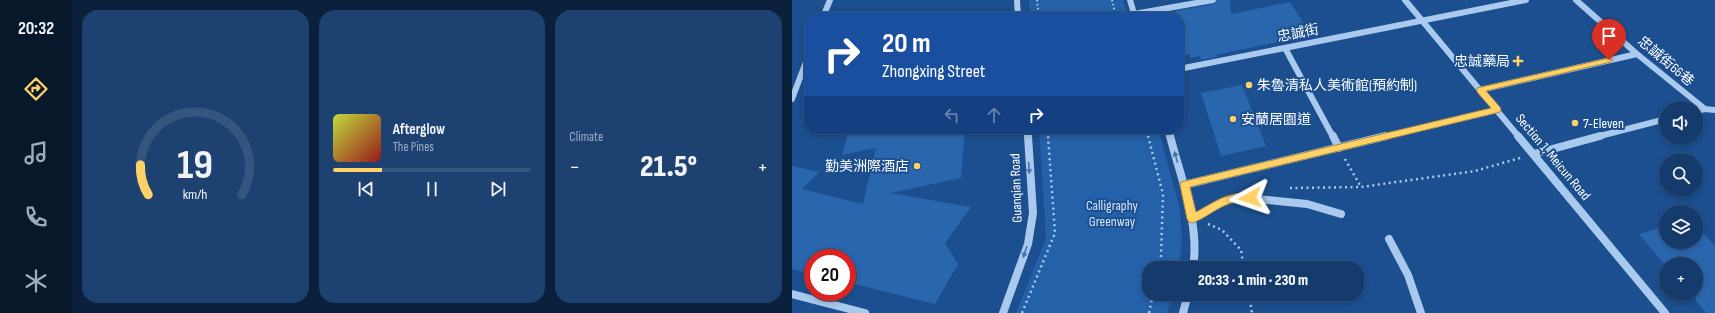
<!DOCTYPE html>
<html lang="en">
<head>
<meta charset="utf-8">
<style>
  :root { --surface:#143b6b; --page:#1d4271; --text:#f1f3f6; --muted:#9dadc1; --line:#33557e; --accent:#ffd166 }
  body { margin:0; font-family:"Sofia Sans Condensed","Noto Sans TC",sans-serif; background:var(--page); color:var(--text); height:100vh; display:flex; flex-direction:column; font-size:15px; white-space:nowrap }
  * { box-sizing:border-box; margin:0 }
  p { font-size:13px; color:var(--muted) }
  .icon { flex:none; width:22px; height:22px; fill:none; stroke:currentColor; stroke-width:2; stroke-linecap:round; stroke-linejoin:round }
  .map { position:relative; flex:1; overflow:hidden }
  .sheet { display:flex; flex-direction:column; gap:10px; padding:10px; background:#0b203b; width:720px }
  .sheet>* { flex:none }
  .top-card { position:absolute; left:12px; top:12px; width:380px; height:122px; border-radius:16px; box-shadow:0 2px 6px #0003,0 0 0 1px var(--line); background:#1a4fa0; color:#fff; overflow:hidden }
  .tools { position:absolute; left:867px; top:101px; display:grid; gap:8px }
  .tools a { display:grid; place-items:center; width:44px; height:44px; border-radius:50%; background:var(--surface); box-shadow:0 2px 6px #0003,0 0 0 1px var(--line); font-size:20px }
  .speed { position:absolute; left:12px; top:249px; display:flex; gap:8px; font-size:20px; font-weight:700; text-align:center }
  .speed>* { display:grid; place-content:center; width:52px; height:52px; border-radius:50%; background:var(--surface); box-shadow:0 2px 6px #0003,0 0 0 1px var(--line); line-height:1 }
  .speed .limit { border:6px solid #d22; background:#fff; color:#111 }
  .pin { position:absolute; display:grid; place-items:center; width:34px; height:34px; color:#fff; margin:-41px -17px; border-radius:50% 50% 50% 0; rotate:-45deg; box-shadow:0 0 4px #0007 }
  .pin .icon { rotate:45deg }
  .me { position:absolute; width:44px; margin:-22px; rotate:265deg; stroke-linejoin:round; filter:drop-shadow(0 0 3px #0008) }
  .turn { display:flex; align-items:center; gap:14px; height:84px; padding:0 12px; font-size:18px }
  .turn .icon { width:52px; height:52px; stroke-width:2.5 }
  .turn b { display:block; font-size:28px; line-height:34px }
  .lanes { display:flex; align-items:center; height:38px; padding:0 12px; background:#0003; justify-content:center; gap:20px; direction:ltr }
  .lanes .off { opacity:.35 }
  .big { font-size:30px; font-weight:800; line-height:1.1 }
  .sheet .tile { flex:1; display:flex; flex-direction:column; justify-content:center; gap:6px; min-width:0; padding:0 14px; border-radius:16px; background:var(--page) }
  .sheet .dial { align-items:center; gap:0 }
  .dial svg { height:104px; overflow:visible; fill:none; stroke:var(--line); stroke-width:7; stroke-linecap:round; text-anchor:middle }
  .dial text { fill:var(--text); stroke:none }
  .song { display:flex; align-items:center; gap:12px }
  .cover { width:48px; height:48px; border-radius:6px; background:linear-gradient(135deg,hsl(70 70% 55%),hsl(0 70% 35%)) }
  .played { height:4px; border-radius:2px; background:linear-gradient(90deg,var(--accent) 25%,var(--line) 25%) }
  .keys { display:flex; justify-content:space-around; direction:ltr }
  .heat { display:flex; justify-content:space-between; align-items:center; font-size:22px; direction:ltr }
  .sheet .tiles { flex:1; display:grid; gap:10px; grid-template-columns:repeat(3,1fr) }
  .trip { position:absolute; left:350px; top:261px; width:222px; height:40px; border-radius:16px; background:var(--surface); box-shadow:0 2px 6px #0003,0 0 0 1px var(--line); font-weight:800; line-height:40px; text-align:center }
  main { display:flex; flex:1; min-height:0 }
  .tab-bar { display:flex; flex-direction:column; width:72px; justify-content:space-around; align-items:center; background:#08182b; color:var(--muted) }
  .tab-bar .icon { width:28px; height:28px }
  .tab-bar .active { color:var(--accent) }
  .tab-bar b { font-size:18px; color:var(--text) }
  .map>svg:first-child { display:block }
</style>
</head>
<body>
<main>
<nav class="tab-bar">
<b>20:32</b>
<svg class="icon active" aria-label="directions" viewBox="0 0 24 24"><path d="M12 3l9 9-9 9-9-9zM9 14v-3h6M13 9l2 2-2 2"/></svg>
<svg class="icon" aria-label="music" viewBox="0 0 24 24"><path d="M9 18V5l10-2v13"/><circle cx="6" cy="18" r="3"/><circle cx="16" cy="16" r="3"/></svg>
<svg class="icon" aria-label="phone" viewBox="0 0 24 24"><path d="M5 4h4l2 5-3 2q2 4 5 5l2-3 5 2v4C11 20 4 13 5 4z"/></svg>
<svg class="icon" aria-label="climate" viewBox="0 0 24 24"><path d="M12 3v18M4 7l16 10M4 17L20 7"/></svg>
</nav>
<section class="sheet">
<div class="tiles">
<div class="tile dial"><svg viewBox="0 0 100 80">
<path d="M14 69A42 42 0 1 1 86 69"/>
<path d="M14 69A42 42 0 0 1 8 46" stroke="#ffd166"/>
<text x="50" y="56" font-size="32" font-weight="700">19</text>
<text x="50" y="72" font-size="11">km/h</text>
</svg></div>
<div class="tile">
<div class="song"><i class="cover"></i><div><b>Afterglow</b><p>The Pines</p></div></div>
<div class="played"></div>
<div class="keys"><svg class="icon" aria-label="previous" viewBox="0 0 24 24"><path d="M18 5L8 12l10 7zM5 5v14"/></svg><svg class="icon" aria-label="pause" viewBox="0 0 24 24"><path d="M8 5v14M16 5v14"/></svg><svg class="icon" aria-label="next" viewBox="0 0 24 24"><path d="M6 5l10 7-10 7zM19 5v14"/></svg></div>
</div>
<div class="tile"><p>Climate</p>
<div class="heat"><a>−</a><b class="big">21.5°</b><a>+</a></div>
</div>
</div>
</section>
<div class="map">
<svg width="923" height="313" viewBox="0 0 923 313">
  <rect width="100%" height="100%" fill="#1b4f8f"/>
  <path fill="#2461a8" d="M237 0H331L336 17H238Z
    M247 129H366L388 209 390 243 387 268H357V294H381L375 313H224L254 238Z"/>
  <path fill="#2a66ad" d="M425 0H438L439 14 498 2 519 35 424 55 425 57 409 60 408 56 399 58 398 54 389 56 387 48V17H385L383 11 422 4Z
    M450 85 474 146 429 156 409 93Z
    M57 129H173L169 178 98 193 179 207 153 243 166 264 143 304 55 282V258H21V274L0 269V166L27 172 10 189 71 204 84 148 50 155Z
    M874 226V242H904V226L923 246V313H914L904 301V264H874V266L847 234Z"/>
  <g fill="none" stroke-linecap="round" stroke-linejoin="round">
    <path stroke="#a9c9ee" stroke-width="2" stroke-dasharray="1.5 2.5" stroke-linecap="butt" d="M245 0 247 17
      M320 0 324 17
      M255 129 256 137
      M354 129 356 137"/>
    <path stroke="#a9c9ee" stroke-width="2.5" stroke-dasharray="2 3.5" stroke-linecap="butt" d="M356 136 371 194 369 256 366 268
      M553 159 569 187
      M498 188 569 187 683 171 728 158
      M416 224 430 230 449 250 452 268
      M457 294 460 313
      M230 313 263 233 256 136
      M357 313 361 294"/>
    <path stroke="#a9c9ee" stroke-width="6" d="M225 0 226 17
      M338 0 343 17
      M613 0 727 137
      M784 0 845 54 913 109
      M342 14 421 0
      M31 17 38 0
      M493 48 541 137
      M387 69 734 0
      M688 90 845 54
      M0 99 17 54
      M904 111 913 109 923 110
      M235 129 236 137
      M376 129 378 137
      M590 137 705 110
      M804 137 874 119"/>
    <path stroke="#a9c9ee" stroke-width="8" d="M378 136C389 179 408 224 401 268
      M541 136 547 148
      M726 136 873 313
      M742 154 808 136
      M392 185 594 136
      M400 219 430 202 446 197 515 204 549 214
      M597 239 616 275 629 313
      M0 294 73 313
      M211 313 236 244 241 213 236 136
      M391 313 396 294"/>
  </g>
  <defs><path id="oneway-solid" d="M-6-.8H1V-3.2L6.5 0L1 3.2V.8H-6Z"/></defs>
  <g fill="#4674ac">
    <use href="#oneway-solid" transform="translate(384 157) rotate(-106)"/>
    <use href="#oneway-solid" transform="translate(237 168) rotate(86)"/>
    <use href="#oneway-solid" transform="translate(233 252) rotate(109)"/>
  </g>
  <path fill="#ffd166" stroke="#a68842" d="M817 58 821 60 819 62 694 91 708 107 709 110 708 112 398 187 404 212C421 203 441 188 461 195L462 198 461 200C452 203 445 200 434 205 422 210 412 219 400 223L397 222 395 219 388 185 389 182 699 108 685 92V88Z"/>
  <g fill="#ffd166" stroke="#1b4f8f" stroke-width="1.5">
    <path d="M724 55h4v4h4v4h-4v4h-4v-4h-4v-4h4z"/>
    <circle cx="457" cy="85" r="4"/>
    <circle cx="441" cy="119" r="4"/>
    <circle cx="783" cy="123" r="4"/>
    <circle cx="125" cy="166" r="4"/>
  </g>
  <g text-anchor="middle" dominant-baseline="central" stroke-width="4" stroke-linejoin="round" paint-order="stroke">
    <g font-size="14" fill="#fff" stroke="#1b4f8f">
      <text transform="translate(506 33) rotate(-11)">忠誠街</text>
      <text transform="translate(874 61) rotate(40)">忠誠街66巷</text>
      <text transform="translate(761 157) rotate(50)">Section 1, Meicun Road</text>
      <text transform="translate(224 188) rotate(-92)">Guanqian Road</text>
    </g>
    <g font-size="14" fill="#fff" stroke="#1b4f8f" text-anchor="start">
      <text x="718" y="61" text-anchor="end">忠誠藥局</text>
      <text x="465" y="85">朱魯清私人美術館(預約制)</text>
      <text x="449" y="119">安蘭居園道</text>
      <text x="791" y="123">7-Eleven</text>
      <text x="117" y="166" text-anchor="end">勤美洲際酒店</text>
    </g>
    <g font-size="14" fill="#cfe3fa" stroke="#1b4f8f">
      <text x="320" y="205">Calligraphy<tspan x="320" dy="16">Greenway</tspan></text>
    </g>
  </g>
</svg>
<div class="tools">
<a><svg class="icon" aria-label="sound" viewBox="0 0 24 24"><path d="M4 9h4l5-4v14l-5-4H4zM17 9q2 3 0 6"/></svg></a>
<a><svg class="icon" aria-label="search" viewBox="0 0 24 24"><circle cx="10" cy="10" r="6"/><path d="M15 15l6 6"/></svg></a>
<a><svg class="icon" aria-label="layers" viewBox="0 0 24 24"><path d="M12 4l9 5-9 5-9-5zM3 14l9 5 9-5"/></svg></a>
<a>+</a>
</div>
<div class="speed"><div class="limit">20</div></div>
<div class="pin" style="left:817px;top:60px;background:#d93025"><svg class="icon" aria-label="arrive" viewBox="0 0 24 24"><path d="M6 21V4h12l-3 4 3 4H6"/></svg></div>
<svg class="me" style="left:458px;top:198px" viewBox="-20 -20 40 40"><path d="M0-17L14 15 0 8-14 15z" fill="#ffd166" stroke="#fff" stroke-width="4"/></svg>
<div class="trip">20:33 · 1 min · 230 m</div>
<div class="top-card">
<div class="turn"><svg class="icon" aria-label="right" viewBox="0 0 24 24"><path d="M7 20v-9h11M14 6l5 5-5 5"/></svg><div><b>20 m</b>Zhongxing Street</div></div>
<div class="lanes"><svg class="icon off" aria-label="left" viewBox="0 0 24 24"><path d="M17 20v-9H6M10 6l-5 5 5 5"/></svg><svg class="icon off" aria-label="ahead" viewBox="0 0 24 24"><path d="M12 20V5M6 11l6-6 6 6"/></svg><svg class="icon" aria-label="right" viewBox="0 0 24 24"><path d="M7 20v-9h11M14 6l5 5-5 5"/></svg></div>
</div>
</div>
</main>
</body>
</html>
